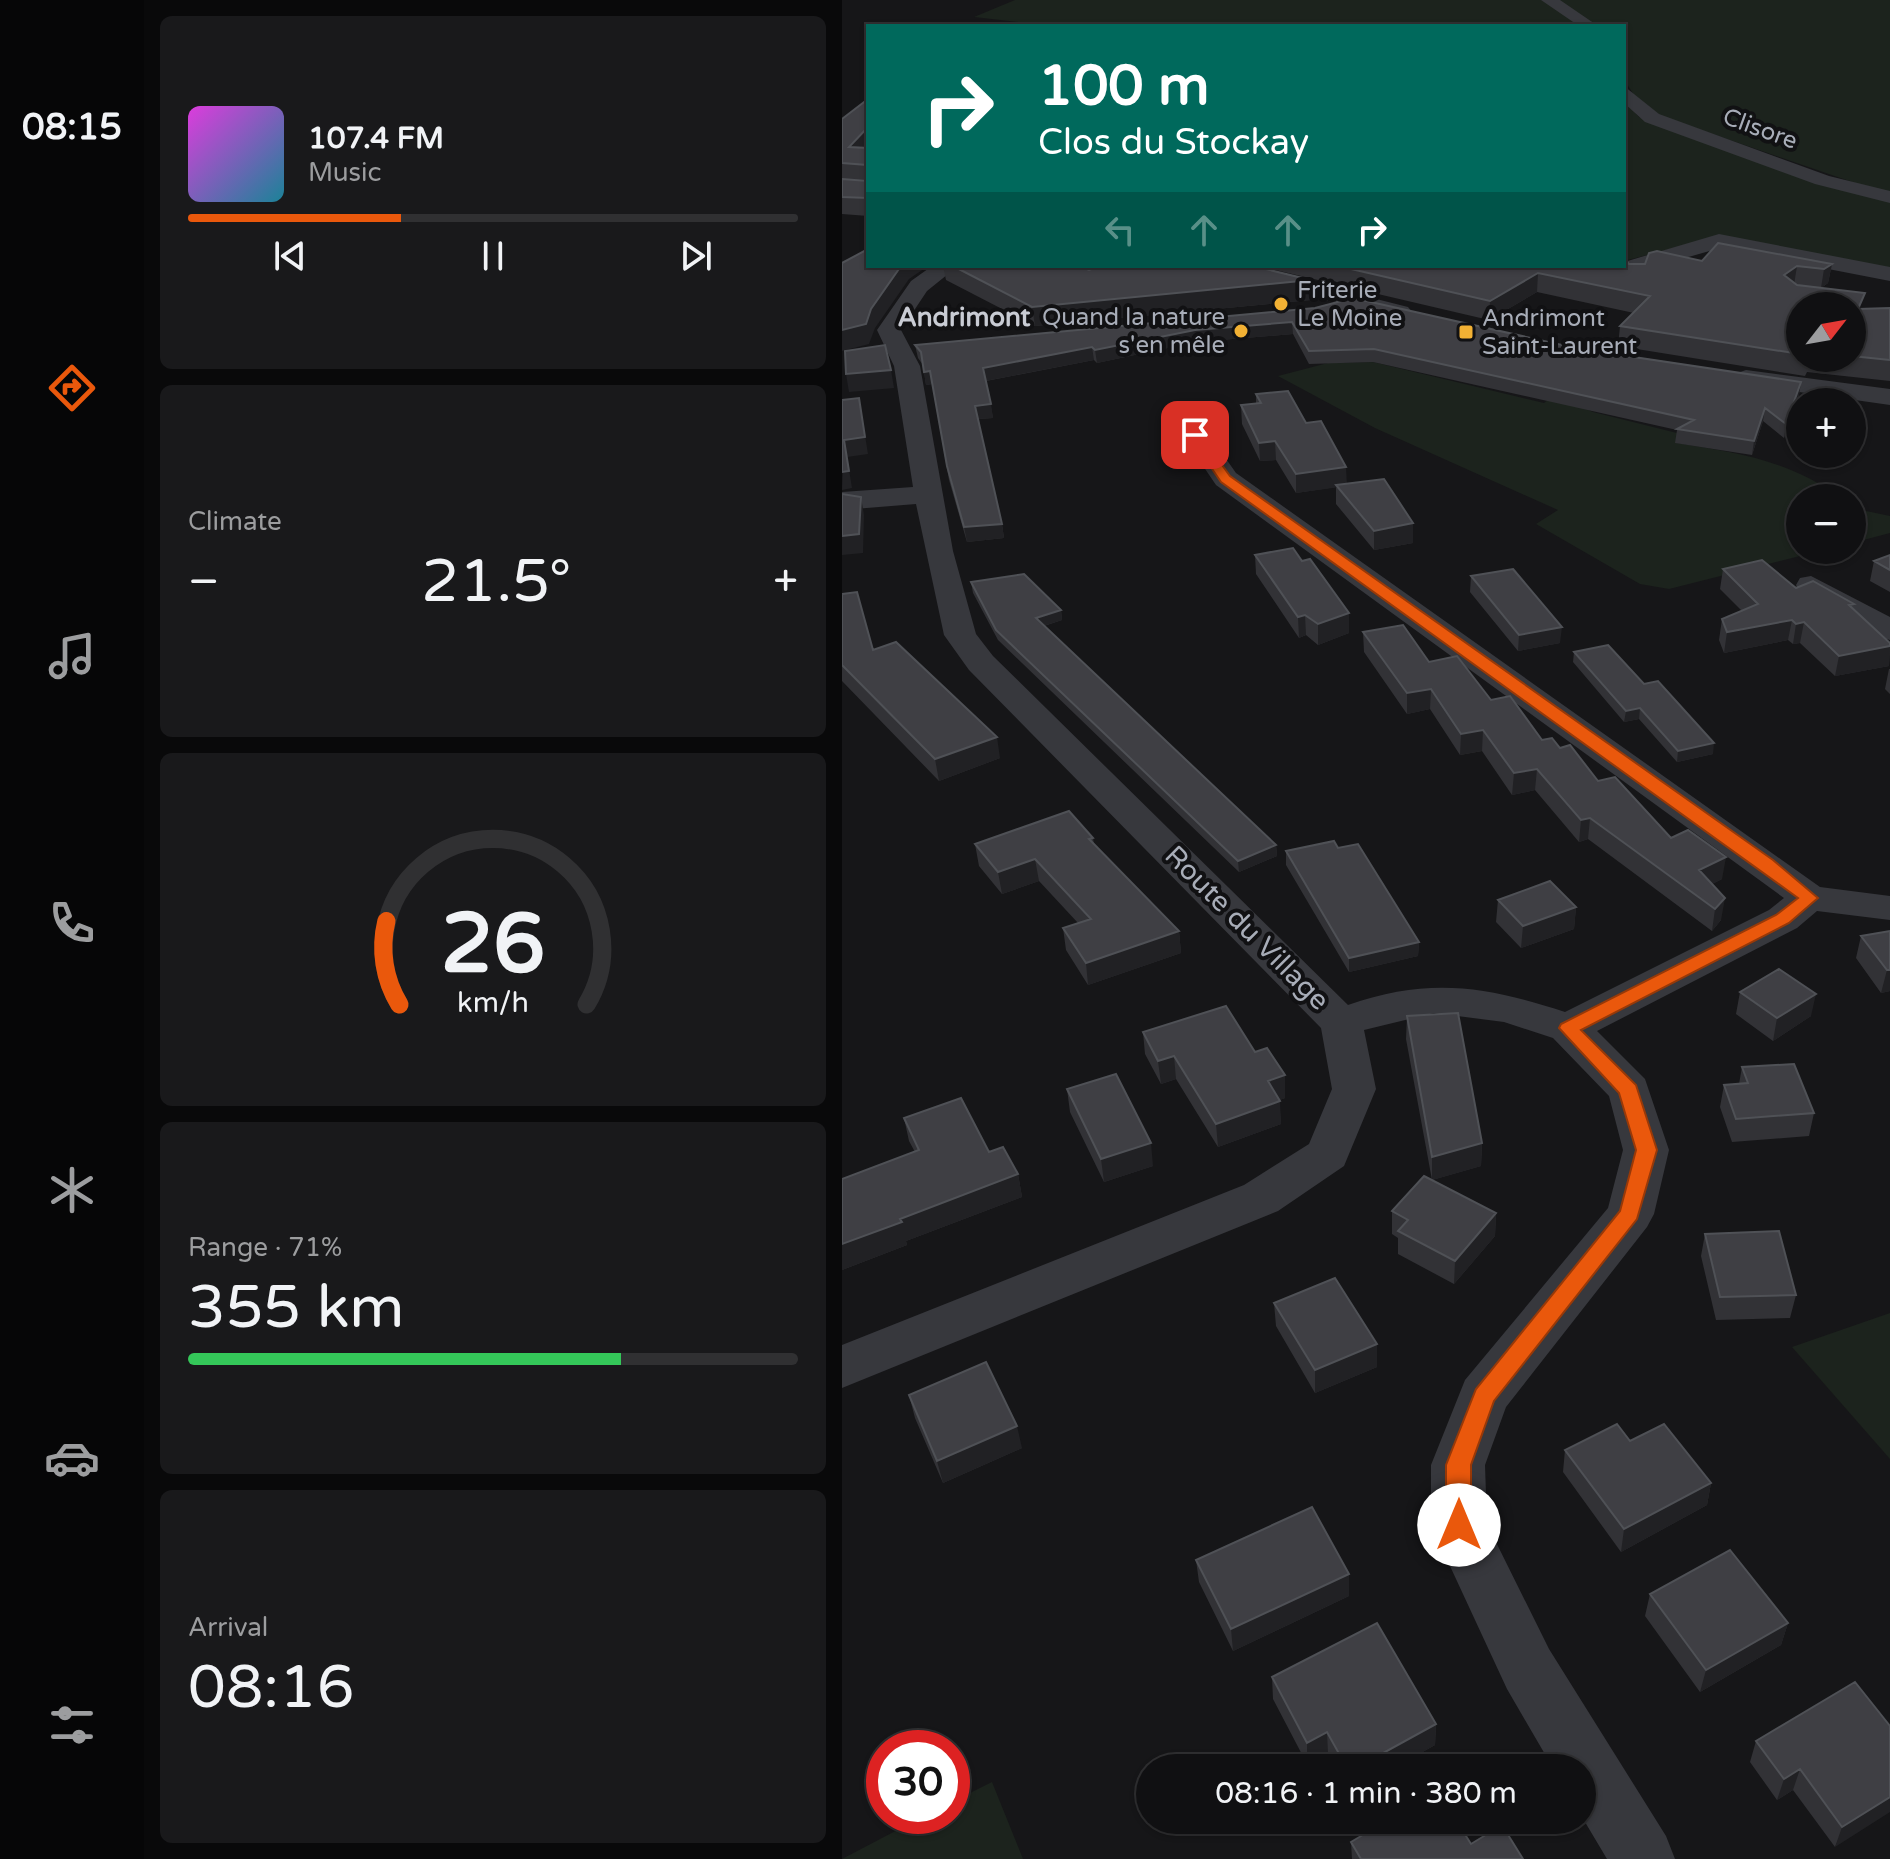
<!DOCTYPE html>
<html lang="en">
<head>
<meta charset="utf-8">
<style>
  :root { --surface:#101012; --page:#19191b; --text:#f1f3f6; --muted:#9c9d9f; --line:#303032; --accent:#ea580c }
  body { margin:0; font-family:"Varela Round",sans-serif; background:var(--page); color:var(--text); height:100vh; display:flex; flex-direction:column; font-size:30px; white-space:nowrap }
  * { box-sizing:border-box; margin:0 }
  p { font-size:26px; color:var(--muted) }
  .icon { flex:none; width:44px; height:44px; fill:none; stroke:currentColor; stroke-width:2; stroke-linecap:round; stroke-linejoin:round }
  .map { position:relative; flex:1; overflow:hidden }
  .drawer { display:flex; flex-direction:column; gap:16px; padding:16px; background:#09090a; width:698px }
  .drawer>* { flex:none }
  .guide { position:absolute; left:24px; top:24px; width:760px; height:244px; border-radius:0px; box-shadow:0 2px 6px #0004,0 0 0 2px var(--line); background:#00695c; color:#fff; overflow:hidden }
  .needle { width:52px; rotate:59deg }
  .fabs { position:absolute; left:944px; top:292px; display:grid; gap:16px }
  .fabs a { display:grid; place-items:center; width:80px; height:80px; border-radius:50%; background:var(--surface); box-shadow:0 2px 6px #0004,0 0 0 2px var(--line); font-size:40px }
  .speed { position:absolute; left:24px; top:1730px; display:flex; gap:16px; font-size:40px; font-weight:700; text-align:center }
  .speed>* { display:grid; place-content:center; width:104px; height:104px; border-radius:50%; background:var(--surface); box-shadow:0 2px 6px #0004,0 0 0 2px var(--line); line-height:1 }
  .speed .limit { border:12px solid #d22; background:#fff; color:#111 }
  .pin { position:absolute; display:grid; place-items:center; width:68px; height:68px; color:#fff; margin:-34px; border-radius:16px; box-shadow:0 4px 12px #0006 }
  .me { position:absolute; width:88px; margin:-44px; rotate:0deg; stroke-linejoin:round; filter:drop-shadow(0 0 6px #0008) }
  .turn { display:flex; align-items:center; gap:28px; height:168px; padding:0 40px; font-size:36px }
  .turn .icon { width:104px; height:104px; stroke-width:2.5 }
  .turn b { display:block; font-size:56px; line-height:68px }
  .lanes { display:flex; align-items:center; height:76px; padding:0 40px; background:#0003; justify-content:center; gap:40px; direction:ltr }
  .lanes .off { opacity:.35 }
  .big { font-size:60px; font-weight:600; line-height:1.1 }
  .drawer .widget { flex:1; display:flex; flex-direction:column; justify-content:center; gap:12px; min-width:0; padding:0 28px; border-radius:12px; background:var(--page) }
  .drawer .dial { align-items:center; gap:0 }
  .dial svg { height:208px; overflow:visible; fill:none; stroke:var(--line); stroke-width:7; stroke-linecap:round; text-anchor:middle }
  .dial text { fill:var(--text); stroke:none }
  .song { display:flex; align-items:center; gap:24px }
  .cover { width:96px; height:96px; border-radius:12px; background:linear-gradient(135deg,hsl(300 70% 55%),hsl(190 70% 35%)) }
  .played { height:8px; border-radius:4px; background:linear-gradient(90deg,var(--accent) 35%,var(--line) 35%) }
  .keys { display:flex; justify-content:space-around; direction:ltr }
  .heat { display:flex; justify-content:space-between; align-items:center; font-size:44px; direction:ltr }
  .charge { height:12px; border-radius:6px; background:linear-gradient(90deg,#34c759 71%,var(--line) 0) }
  .trip { position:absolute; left:294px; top:1754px; width:460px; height:80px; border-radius:40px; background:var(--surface); box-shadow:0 2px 6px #0004,0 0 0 2px var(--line); font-weight:600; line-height:80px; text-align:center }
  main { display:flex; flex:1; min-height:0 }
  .menu { display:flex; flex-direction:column; width:144px; justify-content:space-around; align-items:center; background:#060607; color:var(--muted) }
  .menu .icon { width:56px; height:56px }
  .menu .on { color:var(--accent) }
  .menu b { font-size:36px; color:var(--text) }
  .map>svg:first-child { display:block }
</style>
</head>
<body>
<main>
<nav class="menu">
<b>08:15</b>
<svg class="icon on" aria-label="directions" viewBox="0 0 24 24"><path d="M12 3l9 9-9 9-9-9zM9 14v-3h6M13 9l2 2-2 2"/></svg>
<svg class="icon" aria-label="music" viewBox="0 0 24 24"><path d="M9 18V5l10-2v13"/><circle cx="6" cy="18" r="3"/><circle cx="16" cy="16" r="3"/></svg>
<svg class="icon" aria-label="phone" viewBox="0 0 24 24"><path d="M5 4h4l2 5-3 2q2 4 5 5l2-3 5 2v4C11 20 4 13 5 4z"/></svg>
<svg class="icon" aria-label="climate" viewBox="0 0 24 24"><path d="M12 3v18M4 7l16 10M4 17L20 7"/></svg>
<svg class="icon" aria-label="car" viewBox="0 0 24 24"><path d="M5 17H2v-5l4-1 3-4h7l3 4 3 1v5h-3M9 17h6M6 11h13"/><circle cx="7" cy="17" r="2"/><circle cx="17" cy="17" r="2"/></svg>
<svg class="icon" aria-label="filters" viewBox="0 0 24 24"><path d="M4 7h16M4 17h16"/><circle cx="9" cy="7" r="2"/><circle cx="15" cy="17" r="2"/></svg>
</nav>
<section class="drawer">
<div class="widget">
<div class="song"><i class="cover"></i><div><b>107.4 FM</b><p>Music</p></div></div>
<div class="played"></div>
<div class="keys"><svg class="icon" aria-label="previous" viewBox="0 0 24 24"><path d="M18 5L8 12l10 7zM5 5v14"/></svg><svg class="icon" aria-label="pause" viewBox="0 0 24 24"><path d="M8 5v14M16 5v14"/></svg><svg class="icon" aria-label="next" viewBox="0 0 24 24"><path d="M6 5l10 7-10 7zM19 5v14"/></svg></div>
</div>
<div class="widget"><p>Climate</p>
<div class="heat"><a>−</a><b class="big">21.5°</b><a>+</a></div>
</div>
<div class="widget dial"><svg viewBox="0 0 100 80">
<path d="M14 69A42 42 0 1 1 86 69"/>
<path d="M14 69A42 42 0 0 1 9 37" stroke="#ea580c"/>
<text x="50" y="56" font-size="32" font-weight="700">26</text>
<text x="50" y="72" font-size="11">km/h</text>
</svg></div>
<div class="widget"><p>Range · 71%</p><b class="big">355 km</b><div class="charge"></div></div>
<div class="widget"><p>Arrival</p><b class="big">08:16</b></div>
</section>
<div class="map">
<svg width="1048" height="1859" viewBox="0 0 1048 1859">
  <rect width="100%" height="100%" fill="#161618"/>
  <path fill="#1c231d" d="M173 0H700L743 26H213L132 17Z
    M710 0H1048V195L801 110 782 79V26H751Z
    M782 101 797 117 1048 198V270L878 236 782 261Z
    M531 362 702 403 711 396 751 412 847 436 835 443C895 453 948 460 998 498H958V550H982L827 589 798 584 694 524 716 510 533 428 436 376 486 363Z
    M1010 508 1048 516V533L1010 543Z
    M1048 1313V1459L950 1347Z
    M150 1782 181 1859H0L82 1816H110V1802Z"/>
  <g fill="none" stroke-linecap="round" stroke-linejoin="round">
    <path fill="#37383d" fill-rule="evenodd" d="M699 0H718L756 26H737Z
      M782 86 817 114 987 176 1048 191V203L973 184 803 122 782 103Z
      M877 234 1048 267V281L878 248 801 270 804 275 801 280H785L777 267 782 266V262Z
      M90 266H116L85 291 59 330 78 366 111 551 134 634 151 656 506 1005C587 977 643 986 723 1012L927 910 942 898 374 485 340 435 343 429H363L394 473 978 887 1048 896V920L975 911 955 928 755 1031 803 1079 827 1150 812 1214 805 1227 664 1407 643 1465 645 1524 707 1649 824 1836 833 1859H765L740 1817V1768H711L665 1689 589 1525V1465L623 1380 766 1208 781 1150 767 1096 711 1038 662 1022 592 1013 522 1030 534 1089 502 1166 436 1211 0 1388V1345L402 1185 467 1144 490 1089 479 1028 127 670 102 635 74 504 0 510V492L71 487 52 366 35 330 69 281Z
      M365 266H403L566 307 570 312 558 319 368 271Z
      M904 370 1048 389V405L895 383 891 378 895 373Z
      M969 576 1048 617V640L1037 637 958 592 954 585 958 578Z"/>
  </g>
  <path fill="#323236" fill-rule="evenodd" d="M26 99V146L24 148H26V216L0 214V119Z
    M860 261 990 264 986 283 979 288 1020 309 1048 308V381L965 372 963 376 776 346 778 326 792 313 695 292 647 320 416 266H782L787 264ZM958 306H1010V358H958Z
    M101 266H238L247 270 469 300 193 326 104 280Z
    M473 308 959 382 957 395 942 438 921 421 910 455 833 443 835 430 531 362 467 364 451 334 354 342 255 363 252 360 144 381 151 418 136 419 160 524 162 538 125 542 107 480 90 384 84 385 81 365 76 358 73 345Z
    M414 394 464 423 505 484 571 523V543L532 550 494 504V487L454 493 434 460 418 461 400 424 399 405 414 404Z
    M413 555 460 561 507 613V633L476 645 464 635 457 638 414 574Z
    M1048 555V592L1028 581 1032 561Z
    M881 569 954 588 1011 608 1048 643 1047 666 993 676 958 643 951 644 946 640 882 653 877 640 880 619 900 611 878 589Z
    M629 576 718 643 676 651 628 592Z
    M129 582 219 610 220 620 202 626 434 845 435 856 397 872 156 640 131 593Z
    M0 594 31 650 158 758 97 781 0 681Z
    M521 632 587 662 649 700 700 740 718 748 756 781 880 879 870 884 879 920 870 931 746 839 737 842 693 790 670 795 640 751 618 755 588 709 565 714 522 652Z
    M732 652 802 684 871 754 835 762 797 719 782 722 731 662Z
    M1047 669H1048V694L1043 689Z
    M251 838 252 844 337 931 339 953 246 985 224 950 221 928 236 923 197 881 160 894 137 866 133 844Z
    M496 848 577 942 576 956 507 972 444 865V851Z
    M656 900 734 907 732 929 679 948 654 922Z
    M1048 931V991L1039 993 1014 958 1019 936Z
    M898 992 969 1016 931 1041 894 1014Z
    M565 1016 640 1143 639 1166 590 1180 654 1213 653 1236 612 1284 556 1254V1238L550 1234V1211L590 1180 564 1039Z
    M301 1032 413 1052 443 1098 437 1100 439 1124 376 1147 334 1079 319 1084 303 1054Z
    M900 1067 972 1113 967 1136 890 1142 878 1107 882 1085 897 1084Z
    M225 1089 311 1166 262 1182 228 1112Z
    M62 1118 147 1152 176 1174 180 1197 64 1241 65 1245 0 1270 73 1152 67 1141Z
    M863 1234 954 1295 948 1318 874 1320 859 1256Z
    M432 1303 535 1367 473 1393 434 1326Z
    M67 1395 180 1448 101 1483 73 1418Z
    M788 1441 869 1483 865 1505 779 1552 721 1472 723 1450Z
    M354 1560 507 1596 391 1651 357 1582Z
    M808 1594 946 1623 939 1645 858 1692 803 1616Z
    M430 1677 594 1724 593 1745 552 1768H494L486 1753 465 1764 431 1699Z
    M1048 1726 993 1847 951 1790 935 1800 908 1762 914 1741Z
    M509 1842 681 1859H510Z"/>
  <path fill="#212124" d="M26 127V146L10 164 7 147Z
    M990 264 986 283 979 288 982 269Z
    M59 266H86L67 279 33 328 27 344 0 351V330L29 309Z
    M955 266 952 285 942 275Z
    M696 273 695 292 647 320 648 301Z
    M469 280V300L193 326 190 307Z
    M450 322 451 334 354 342 255 363 253 350 353 330Z
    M250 347 252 360 143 381 141 368Z
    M49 370 52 388 7 392 4 374Z
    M88 371 90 384 84 385 82 372Z
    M959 382 957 395 942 438 944 424Z
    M17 398 26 454 5 457 10 488 0 490 2 440Z
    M149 404 151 418 135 419 133 406Z
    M923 408 921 421 910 455 912 441Z
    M433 441 434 460 418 461 417 443Z
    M504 467 505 486 454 493V474Z
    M19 497 22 515 21 553 0 555V536Z
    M571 523V543L532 550V531Z
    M160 524 162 538 125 542 122 527Z
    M219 610 220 620 195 628 194 618Z
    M507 613V633L476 645V624Z
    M463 615 464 635 457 638 456 617Z
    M950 620 946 640 882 653 885 632Z
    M962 622 958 643 951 644 954 624Z
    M720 627 718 643 676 651 677 635Z
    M1048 646 1047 666 993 676 997 656Z
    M589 689 588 709 565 714V693Z
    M798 708 797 719 782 722 784 711Z
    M641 730 640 751 618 755 619 734Z
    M155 737 158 758 97 781 93 759Z
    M872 743 871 754 835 762 836 751Z
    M695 769 693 790 670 795 672 773Z
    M748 818 746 839 737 842 739 820Z
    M434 845 435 856 397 872 396 861Z
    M884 857 880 879 854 892 857 870Z
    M193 859 197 881 160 894 156 872Z
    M883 898 879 920 870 931 873 909Z
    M734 907 732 929 679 948 681 926Z
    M337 931 339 953 246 985 244 963Z
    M577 942 576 956 507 972V958Z
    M1045 970H1048V991L1039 993Z
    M974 994 969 1016 931 1041 935 1018Z
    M332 1056 334 1079 319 1084 316 1061Z
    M443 1075V1098L427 1104 426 1081Z
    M438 1101 439 1124 376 1147 374 1124Z
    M309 1143 311 1166 262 1182 259 1159Z
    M640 1143 639 1166 590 1180V1157Z
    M176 1174 180 1197 64 1241 65 1245 0 1270V1244L58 1219Z
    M654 1213 653 1236 612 1284 613 1261Z
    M535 1344V1367L473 1393V1370Z
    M175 1426 180 1448 101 1483 95 1461Z
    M869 1483 865 1505 779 1552 782 1529Z
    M507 1574V1596L391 1651 389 1629Z
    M946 1623 939 1645 858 1692 864 1670Z
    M594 1724 593 1745 552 1768H514Z
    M485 1732 486 1753 465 1764V1743Z
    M958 1769 951 1790 935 1800 942 1779Z
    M1048 1797V1812L993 1847 1000 1827Z"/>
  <path fill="#3f3f44" stroke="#4f5156" stroke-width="2" d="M26 99V127L7 147 26 148V198L0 197V179L25 181V165L0 163V119Z
    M876 243 990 264 982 269 955 266 942 275 955 285 1023 293 1016 309 1048 308V360L1010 356V306H958V354L778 326 808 296 696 273 648 301 496 266H782V258L787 264H803L807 253 815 251 860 261Z
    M26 249V266H59L29 309 24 324 0 330V263Z
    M111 266H238L247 270 258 266H411L469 280 190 307Z
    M511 298 738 349 959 382 944 424 923 408 912 441 835 429 852 420 532 349 467 351 450 322 353 330 253 350 250 347 141 368 149 404 133 406 160 524 122 527 105 466 88 371 82 372 79 352 73 345 473 308Z
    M43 345 49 370 4 374 3 351Z
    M446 391 464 423 479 421 504 467 454 474 433 441 417 443 399 405 419 403 414 394Z
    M17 398 23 437 2 440 7 471 0 472V400Z
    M542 479 571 523 532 531 494 485Z
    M0 494 19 497 17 534 0 536Z
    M451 548 460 561 468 559 507 613 476 624 463 615 456 617 413 555Z
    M1048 555V570L1032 561Z
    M920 560 954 588 971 581 1012 604 1007 605 1048 643V646L997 656 962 622 954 624 950 620 885 632 880 619 916 604 881 569Z
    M671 569 720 627 677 635 629 576Z
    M182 574 219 610 194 618 434 845 396 861 154 630 129 582Z
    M15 592 31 650 54 642 155 737 93 759 0 665V594Z
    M561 625 587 662 615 656 649 700 668 696 700 740 710 738 718 748 728 745 756 781 773 777 829 838 846 830 884 857 857 870 883 898 873 909 748 818 739 820 695 769 672 773 641 730 619 734 589 689 565 693 521 632Z
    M766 645 802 684 816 681 872 743 836 751 798 708 784 711 732 652Z
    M227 811 251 838 247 839 337 931 244 963 221 928 249 919 193 859 156 872 133 844Z
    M492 841 496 848 516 844 577 942 507 958 444 851Z
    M708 881 734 907 681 926 656 900Z
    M1048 931V970H1045L1019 936Z
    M937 969 974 994 935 1018 898 992Z
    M384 1006 413 1052 425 1048 443 1075 426 1081 438 1101 374 1124 332 1056 316 1061 301 1032Z
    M616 1013 640 1143 590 1157 565 1016Z
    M952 1064 972 1113 894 1119 882 1085 906 1083 900 1067Z
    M274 1074 309 1143 259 1159 225 1089Z
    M119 1098 147 1152 161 1147 176 1174 58 1219 60 1222 0 1244V1179L77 1150 62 1118Z
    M582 1176 654 1213 613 1261 556 1231 566 1220 550 1211Z
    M937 1231 954 1295 878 1297 863 1234Z
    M493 1278 535 1344 473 1370 432 1303Z
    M144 1362 175 1426 95 1461 67 1395Z
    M775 1424 788 1441 822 1424 869 1483 782 1529 723 1450Z
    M470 1507 507 1574 389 1629 354 1560Z
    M888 1550 946 1623 864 1670 808 1594Z
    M535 1623 594 1724 514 1768H505L485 1732 465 1743 430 1677Z
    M1013 1682 1048 1726V1797L1000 1827 958 1769 942 1779 914 1741Z
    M546 1820H614L629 1844 660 1825 681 1859H519L509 1842Z"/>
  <path fill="#ea580c" stroke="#983908" stroke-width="2" d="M348 433H357L388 476 931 860 976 898 947 923 739 1030 794 1085 815 1150 795 1219 652 1401 629 1465V1525L626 1533 617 1537 608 1533 604 1525V1465L634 1389 778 1211 794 1150 777 1093 717 1028 719 1024 934 915 956 898 379 482 347 435Z"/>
  <g fill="#f2b134" stroke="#111113" stroke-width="3">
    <circle cx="439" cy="304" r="8"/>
    <circle cx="399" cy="331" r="8"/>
    <rect x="616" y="324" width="16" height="16" rx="4"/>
  </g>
  <g text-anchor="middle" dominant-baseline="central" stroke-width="8" stroke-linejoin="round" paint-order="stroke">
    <g font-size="24" fill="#a8adb8" stroke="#111113">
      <text transform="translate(918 129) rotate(20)">Clisore</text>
    </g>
    <g font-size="24" fill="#a8adb8" stroke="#111113" text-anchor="start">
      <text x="455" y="290">Friterie<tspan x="455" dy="28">Le Moine</tspan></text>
      <text x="383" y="317" text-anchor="end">Quand la nature<tspan x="383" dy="28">s'en mêle</tspan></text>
      <text x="640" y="318">Andrimont<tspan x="640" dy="28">Saint-Laurent</tspan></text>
    </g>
    <g font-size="26" font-weight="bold" fill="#c9ccd4" stroke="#111113">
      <text x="122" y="317">Andrimont</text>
    </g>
    <g font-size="28" fill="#a8adb8" stroke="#111113">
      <text transform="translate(405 928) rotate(45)">Route du Village</text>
    </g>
  </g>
</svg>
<div class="fabs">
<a><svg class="needle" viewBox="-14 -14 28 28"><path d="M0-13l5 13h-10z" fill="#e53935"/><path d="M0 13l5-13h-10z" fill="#9c9d9f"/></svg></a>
<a>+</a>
<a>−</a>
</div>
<div class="speed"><div class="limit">30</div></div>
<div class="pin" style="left:353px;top:435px;background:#d93025"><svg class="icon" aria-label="arrive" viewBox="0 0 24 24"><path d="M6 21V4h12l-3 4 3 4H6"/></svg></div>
<svg class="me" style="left:617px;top:1525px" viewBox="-20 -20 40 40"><circle r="19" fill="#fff"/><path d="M0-13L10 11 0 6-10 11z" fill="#ea580c"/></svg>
<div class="trip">08:16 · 1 min · 380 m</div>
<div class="guide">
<div class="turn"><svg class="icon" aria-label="right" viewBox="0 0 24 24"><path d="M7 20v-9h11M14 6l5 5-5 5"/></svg><div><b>100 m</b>Clos du Stockay</div></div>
<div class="lanes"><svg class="icon off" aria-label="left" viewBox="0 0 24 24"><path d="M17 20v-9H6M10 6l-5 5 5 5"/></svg><svg class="icon off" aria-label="ahead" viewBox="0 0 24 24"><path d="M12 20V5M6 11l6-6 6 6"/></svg><svg class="icon off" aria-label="ahead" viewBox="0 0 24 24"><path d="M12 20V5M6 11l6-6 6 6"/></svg><svg class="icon" aria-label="right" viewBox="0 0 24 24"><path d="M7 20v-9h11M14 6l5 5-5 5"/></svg></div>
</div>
</div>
</main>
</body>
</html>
